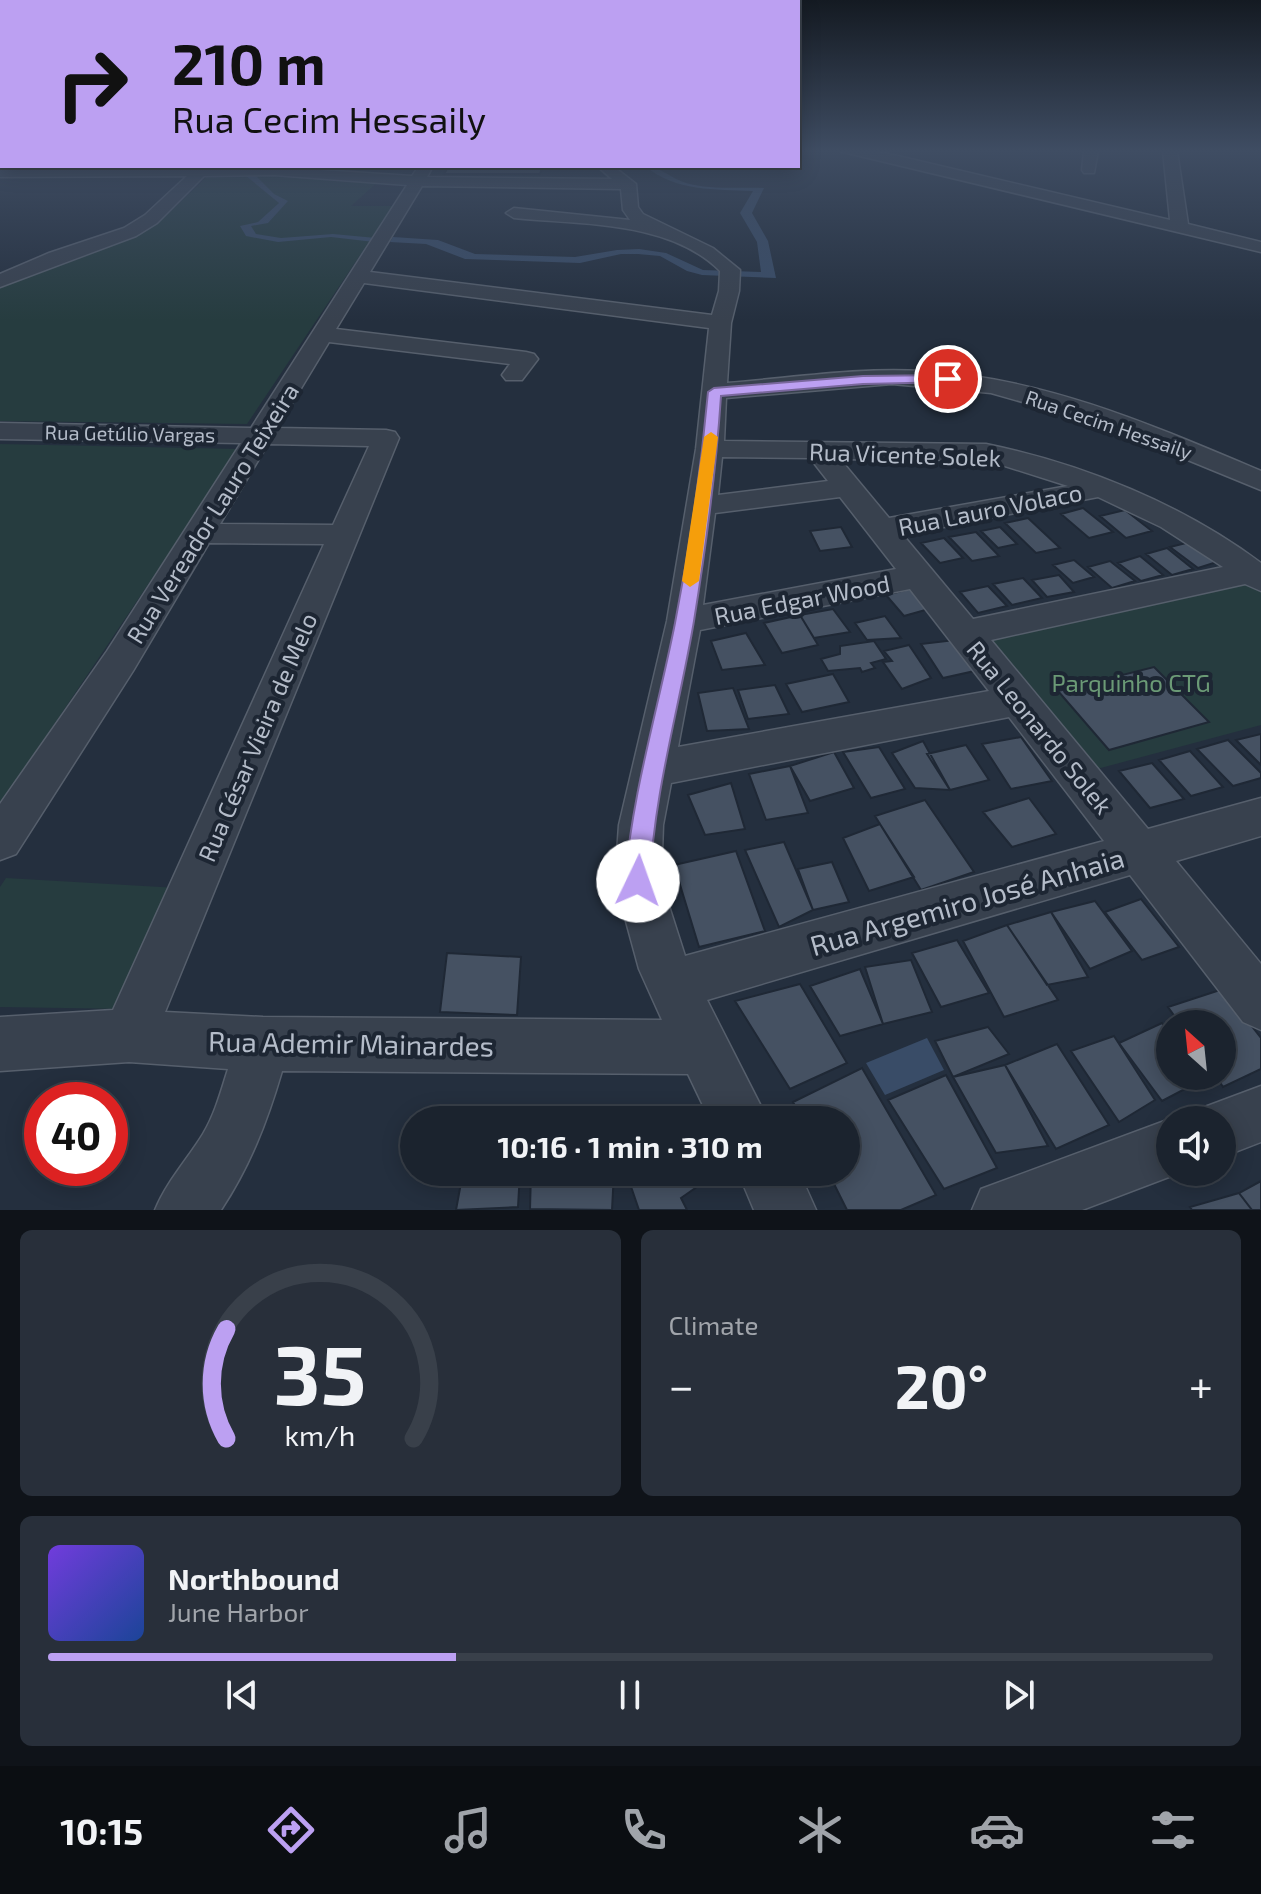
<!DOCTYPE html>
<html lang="en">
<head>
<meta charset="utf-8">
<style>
  :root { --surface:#1b232e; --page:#282f3a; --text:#f1f3f6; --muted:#a0a4aa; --line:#39404a; --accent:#bca0f2 }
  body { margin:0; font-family:"Exo 2",sans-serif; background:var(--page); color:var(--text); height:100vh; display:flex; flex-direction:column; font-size:30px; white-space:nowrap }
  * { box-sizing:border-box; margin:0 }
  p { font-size:26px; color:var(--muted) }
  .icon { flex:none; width:44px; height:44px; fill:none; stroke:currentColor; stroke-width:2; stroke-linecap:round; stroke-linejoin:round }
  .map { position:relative; height:1210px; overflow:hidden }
  .panel { display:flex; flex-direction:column; gap:20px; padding:20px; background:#0f1319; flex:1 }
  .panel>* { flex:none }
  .guide { position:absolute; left:0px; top:0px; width:800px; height:168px; box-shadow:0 4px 20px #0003,0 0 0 2px var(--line); background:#bca0f2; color:#111; overflow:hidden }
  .needle { width:52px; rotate:333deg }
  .fabs { position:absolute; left:1156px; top:1010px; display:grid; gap:16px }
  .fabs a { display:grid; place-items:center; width:80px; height:80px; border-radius:50%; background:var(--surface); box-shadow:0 4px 20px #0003,0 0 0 2px var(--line); font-size:40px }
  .speed { position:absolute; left:24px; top:1082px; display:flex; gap:16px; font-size:40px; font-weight:700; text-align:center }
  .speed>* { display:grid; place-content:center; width:104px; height:104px; border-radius:50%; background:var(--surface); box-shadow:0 4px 20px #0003,0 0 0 2px var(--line); line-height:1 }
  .speed .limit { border:12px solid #d22; background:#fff; color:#111 }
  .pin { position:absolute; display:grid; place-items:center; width:68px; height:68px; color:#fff; margin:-34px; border:4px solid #fff; border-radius:50%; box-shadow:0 2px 8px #0007 }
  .me { position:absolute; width:88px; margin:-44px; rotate:3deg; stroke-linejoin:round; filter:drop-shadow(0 0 6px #0008) }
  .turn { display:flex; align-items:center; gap:28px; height:168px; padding:0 40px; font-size:36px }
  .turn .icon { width:104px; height:104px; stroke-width:2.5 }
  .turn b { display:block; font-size:56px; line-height:68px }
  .big { font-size:60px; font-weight:700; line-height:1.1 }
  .panel .card { flex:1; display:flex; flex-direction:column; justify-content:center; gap:12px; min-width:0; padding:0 28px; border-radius:12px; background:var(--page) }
  .panel .dial { align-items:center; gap:0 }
  .dial svg { height:208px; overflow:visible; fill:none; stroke:var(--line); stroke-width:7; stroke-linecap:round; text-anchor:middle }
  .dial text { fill:var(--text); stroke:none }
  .song { display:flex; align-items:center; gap:24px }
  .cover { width:96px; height:96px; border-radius:12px; background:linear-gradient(135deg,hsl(260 70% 55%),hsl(220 70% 35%)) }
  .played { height:8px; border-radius:4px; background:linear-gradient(90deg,var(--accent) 35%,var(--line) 35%) }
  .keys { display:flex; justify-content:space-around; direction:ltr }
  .heat { display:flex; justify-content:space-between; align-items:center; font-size:44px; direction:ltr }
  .panel .tiles { flex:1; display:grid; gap:20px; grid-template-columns:1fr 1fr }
  .card:last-child { grid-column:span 2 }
  .trip { position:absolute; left:400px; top:1106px; width:460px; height:80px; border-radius:40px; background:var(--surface); box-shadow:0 4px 20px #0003,0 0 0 2px var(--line); font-weight:700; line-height:80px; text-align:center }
  .dock { display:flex; height:128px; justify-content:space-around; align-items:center; background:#0b0e12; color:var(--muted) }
  .dock .icon { width:56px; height:56px }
  .dock .selected { color:var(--accent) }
  .dock b { font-size:36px; color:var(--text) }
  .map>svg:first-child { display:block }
</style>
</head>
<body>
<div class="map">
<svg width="1261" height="1210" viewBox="0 0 1261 1210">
  <rect width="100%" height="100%" fill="#242f3e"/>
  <path fill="#263c3f" d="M242 173 380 180 351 206H393L247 424 0 421V284L120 240 170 212 210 174Z
    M0 444 239 449 0 805Z
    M1249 579 1261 590V725L1097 769 982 636Z
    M6 878 178 888 128 1009 0 1007V887Z"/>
  <path fill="#394c67" d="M645 166C659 166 672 179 686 183 710 190 740 187 764 188L752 213 768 241 776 278 702 275 687 271 660 256 638 254H621L580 263 465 259 426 244 390 242 393 237 438 240 475 254 575 257 617 250 639 249 666 253 703 270 761 272 757 242 740 213 753 191C715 189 676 192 645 166Z
    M252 172 274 194 288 201 268 223 251 226 256 234 281 238 333 234 376 238 374 242 331 237 278 242 246 236 240 226 258 222 279 203 245 175Z
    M927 1038 944 1070 885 1095 866 1063Z"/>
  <path fill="#455162" stroke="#1f2835" stroke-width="2" d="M450 166H507L542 168 540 174H444L447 169H491L492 166Z
    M1083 508 1113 532 1089 538 1061 514Z
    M1125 510 1152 531 1126 538 1100 516Z
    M1028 518 1060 548 1036 553 1005 523Z
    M841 527 852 547 820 551 810 531Z
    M1000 527 1017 544 998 548 981 531Z
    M976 532 999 556 972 561 949 537Z
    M944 538 963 558 940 563 921 543Z
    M1190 542 1217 562 1198 568 1170 547Z
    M1167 548 1193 569 1172 575 1146 554Z
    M1140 556 1163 575 1141 581 1118 563Z
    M1074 560 1094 577 1073 583 1053 565Z
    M1110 561 1135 581 1112 588 1088 567Z
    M1059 575 1074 592 1047 597 1032 580Z
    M1023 578 1042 598 1012 605 993 584Z
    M988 586 1007 606 978 613 960 592Z
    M913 588 929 609 904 616 886 595Z
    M833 609 850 632 814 638 800 615Z
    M800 615 818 645 782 653 764 623Z
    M885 616 901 638 867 640 855 623Z
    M746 633 765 665 722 670 711 641Z
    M955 640 979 670 943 678 921 644Z
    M874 641 886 659 871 663 875 668 862 672 860 668 828 671 821 659 840 654V646Z
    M909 645 931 678 902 689 883 662 892 661 884 651Z
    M1154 667 1209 722 1109 750 1058 691Z
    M833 674 849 702 802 712 786 684Z
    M775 685 789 714 748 719 738 690Z
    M733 688 749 729 707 731 698 693Z
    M1261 734V765L1236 740Z
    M1021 737 1052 781 1011 789 982 744Z
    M1228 740 1261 773V778L1233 786 1197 749Z
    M923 741 950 790 915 788 892 753Z
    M966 745 989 780 950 790 927 754Z
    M879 747 905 789 871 798 843 752Z
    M1190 751 1223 787 1191 796 1159 760Z
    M834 752 854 788 810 801 790 766Z
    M1152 763 1184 799 1150 808 1119 771Z
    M790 766 808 813 766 820 749 774Z
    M731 783 745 829 705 835 688 795Z
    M1029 798 1056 834 1012 847 983 812Z
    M925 800 974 872 921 890 875 816Z
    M880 824 914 877 869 891 843 838Z
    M784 842 813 910 779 927 745 850Z
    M736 851 765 931 699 947 674 865Z
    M832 862 849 902 813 910 798 869Z
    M1141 899 1179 947 1142 960 1105 912Z
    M1095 901 1132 951 1090 969 1051 912Z
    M1051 912 1088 977 1047 985 1007 925Z
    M1007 925 1058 1000 1004 1017 963 941Z
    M957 940 989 993 941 1007 912 953Z
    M447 953 521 957 517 1015 440 1012Z
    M911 960 932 1012 883 1024 865 967Z
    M860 969 883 1024 840 1036 810 986Z
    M800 984 847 1063 790 1089 735 1001Z
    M1223 989 1261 1038V1069L1223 1087 1216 1076H1222V1024H1180L1168 1007Z
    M1162 1023 1170 1033V1076L1206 1078 1162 1101 1119 1043Z
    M988 1027 1009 1054 953 1077 935 1041Z
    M1114 1036 1155 1100 1119 1122 1071 1051Z
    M1057 1044 1109 1125 1056 1149 1005 1065Z
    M1005 1065 1048 1146 996 1153 953 1077Z
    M862 1068 936 1195 901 1210H847L828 1172H846V1120H802L793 1102Z
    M946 1075 997 1168 944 1189 888 1100Z
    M463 1172H520L518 1207 456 1210Z
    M531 1172H614L612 1210 530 1209Z
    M626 1172H713L714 1175 681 1198 687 1210H639Z
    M1261 1181V1210H1252L1239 1193Z
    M1239 1193 1252 1210H1192L1190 1207Z"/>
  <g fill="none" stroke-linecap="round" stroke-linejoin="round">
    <g stroke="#565f6c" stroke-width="3">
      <path id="minor" d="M839 151H872L898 156 1170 220 1163 151H1177L1188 224 1261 242V252Z
        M1084 151H1098L1094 173H1084L1082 170Z
        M419 166H433L427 177 612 179 597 166H613L636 184 638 207 643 214 713 248 740 270 739 291 731 323 727 383C792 378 857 367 923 371 1042 377 1152 425 1261 471V490L1100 424 991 393 892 384 726 398 724 441 986 444C1083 464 1182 504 1261 563V591L1245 584 991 640 1148 829 1261 798V836L1176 861 1261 964V1030L1243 1022 1130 875 707 1000 768 1120H710L688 1074 282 1071C267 1122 250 1166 221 1210H155C167 1181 187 1160 203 1134 215 1114 221 1091 228 1069L129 1062 0 1071V1017L113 1010 324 544 209 543 133 671 16 854 0 860V804L107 651 241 443 0 439V423L251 428 407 185 274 175 204 176 157 223 136 236 0 287V274L49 253 124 228 145 215 187 176 0 177V169L274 167 412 176ZM422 186 621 189 623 210 630 220 514 208 506 213 514 218C581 225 669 220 720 271L719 291 712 315 370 272ZM364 283 709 328 696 449 667 621 619 825 615 881 639 969 662 1020 263 1017 165 1012 399 438 395 432 386 430 277 428 329 342 510 364 502 375 506 380H522L538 359 534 354 526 352 336 329ZM268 444 369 446 333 525 220 524ZM722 457 810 458 828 481 718 495ZM840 459 986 460 1068 486 889 518ZM840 497 896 569 703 605 715 513ZM1098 497 1161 527 1223 567 973 619 903 535ZM910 589 989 691 678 747 700 630ZM1009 717 1104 841 685 956 661 881 663 825 671 783Z
        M1261 1086V1142L1222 1157V1120H1197L1202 1108Z
        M1170 1119V1172H1182L1082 1210H972L981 1189Z
        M738 1172H799L816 1210H754Z"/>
    </g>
    <use href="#minor" fill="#38414e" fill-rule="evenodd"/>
  </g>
  <linearGradient id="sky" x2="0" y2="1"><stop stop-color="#141a22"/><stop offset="0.47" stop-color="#3f4d63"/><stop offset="1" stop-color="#3f4d63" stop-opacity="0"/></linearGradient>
  <rect width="1261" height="321" fill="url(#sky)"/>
  <path fill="#bca0f2" stroke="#7a689d" stroke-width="2" d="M948 375 953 376V382L863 384 721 396C716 471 706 547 694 621 679 709 654 792 650 881L647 890 638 893 629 890 625 881C632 793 658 709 675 623 690 547 701 469 708 392L714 388 863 376Z"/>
  <path fill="#f59e0b" d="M711 432 718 437 699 581 690 587 682 581 704 437Z"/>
  <g text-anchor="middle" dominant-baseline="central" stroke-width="8" stroke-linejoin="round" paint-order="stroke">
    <g font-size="20" fill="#b4bcc9" stroke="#1d2633">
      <text transform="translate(1109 424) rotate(19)">Rua Cecim Hessaily</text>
      <text transform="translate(130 433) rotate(1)">Rua Getúlio Vargas</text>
    </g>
    <g font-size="24" fill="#b4bcc9" stroke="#1d2633">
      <text transform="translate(905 454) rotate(2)">Rua Vicente Solek</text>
      <text transform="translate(990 509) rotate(-11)">Rua Lauro Volaco</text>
      <text transform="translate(212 513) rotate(-58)">Rua Vereador Lauro Teixeira</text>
      <text transform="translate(802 599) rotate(-11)">Rua Edgar Wood</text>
      <text transform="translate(1040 727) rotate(51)">Rua Leonardo Solek</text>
      <text transform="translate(257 737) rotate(-67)">Rua César Vieira de Melo</text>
    </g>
    <g font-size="24" fill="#6b9a76" stroke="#1d2633">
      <text x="1131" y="682">Parquinho CTG</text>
    </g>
    <g font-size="28" fill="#b4bcc9" stroke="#1d2633">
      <text transform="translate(967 901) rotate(-16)">Rua Argemiro José Anhaia</text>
      <text transform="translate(351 1043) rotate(1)">Rua Ademir Mainardes</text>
    </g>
  </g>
</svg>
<div class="fabs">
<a><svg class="needle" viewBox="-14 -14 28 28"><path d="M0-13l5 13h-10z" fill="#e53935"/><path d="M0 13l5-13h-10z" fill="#a0a4aa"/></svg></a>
<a><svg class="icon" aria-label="sound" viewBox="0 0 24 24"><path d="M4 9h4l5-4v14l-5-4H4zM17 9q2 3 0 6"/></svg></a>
</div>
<div class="speed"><div class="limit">40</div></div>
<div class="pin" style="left:948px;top:379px;background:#d93025"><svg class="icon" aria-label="arrive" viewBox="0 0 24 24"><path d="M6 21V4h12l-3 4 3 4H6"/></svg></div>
<svg class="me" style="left:638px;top:881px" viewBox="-20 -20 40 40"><circle r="19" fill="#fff"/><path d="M0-13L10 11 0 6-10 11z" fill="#bca0f2"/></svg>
<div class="trip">10:16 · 1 min · 310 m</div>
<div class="guide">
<div class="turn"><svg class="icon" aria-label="right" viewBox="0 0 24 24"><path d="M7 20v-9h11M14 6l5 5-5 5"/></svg><div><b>210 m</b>Rua Cecim Hessaily</div></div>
</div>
</div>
<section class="panel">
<div class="tiles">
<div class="card dial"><svg viewBox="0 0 100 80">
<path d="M14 69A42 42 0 1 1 86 69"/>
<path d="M14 69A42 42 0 0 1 14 27" stroke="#bca0f2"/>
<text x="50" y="56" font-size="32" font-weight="700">35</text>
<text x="50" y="72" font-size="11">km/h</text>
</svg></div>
<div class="card"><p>Climate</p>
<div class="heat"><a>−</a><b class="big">20°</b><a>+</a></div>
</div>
<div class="card">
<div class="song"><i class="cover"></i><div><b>Northbound</b><p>June Harbor</p></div></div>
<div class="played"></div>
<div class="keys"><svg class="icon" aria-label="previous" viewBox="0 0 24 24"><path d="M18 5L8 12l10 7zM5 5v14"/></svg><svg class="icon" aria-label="pause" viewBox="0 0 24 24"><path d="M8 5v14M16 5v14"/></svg><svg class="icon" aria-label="next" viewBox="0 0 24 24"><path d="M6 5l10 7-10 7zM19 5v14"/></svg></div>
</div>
</div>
</section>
<nav class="dock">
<b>10:15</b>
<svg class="icon selected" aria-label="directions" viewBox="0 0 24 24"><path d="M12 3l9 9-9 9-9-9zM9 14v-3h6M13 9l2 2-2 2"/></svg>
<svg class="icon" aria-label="music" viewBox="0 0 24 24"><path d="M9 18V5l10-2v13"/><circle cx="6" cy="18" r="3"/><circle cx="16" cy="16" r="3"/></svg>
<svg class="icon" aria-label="phone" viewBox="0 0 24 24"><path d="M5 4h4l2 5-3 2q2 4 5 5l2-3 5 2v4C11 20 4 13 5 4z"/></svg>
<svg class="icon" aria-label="climate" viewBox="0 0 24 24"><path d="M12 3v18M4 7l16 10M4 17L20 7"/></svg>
<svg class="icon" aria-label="car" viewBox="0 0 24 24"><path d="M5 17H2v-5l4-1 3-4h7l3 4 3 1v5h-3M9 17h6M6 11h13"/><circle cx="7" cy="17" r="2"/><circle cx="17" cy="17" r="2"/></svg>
<svg class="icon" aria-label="filters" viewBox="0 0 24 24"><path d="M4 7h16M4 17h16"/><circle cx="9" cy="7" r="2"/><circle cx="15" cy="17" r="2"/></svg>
</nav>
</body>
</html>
